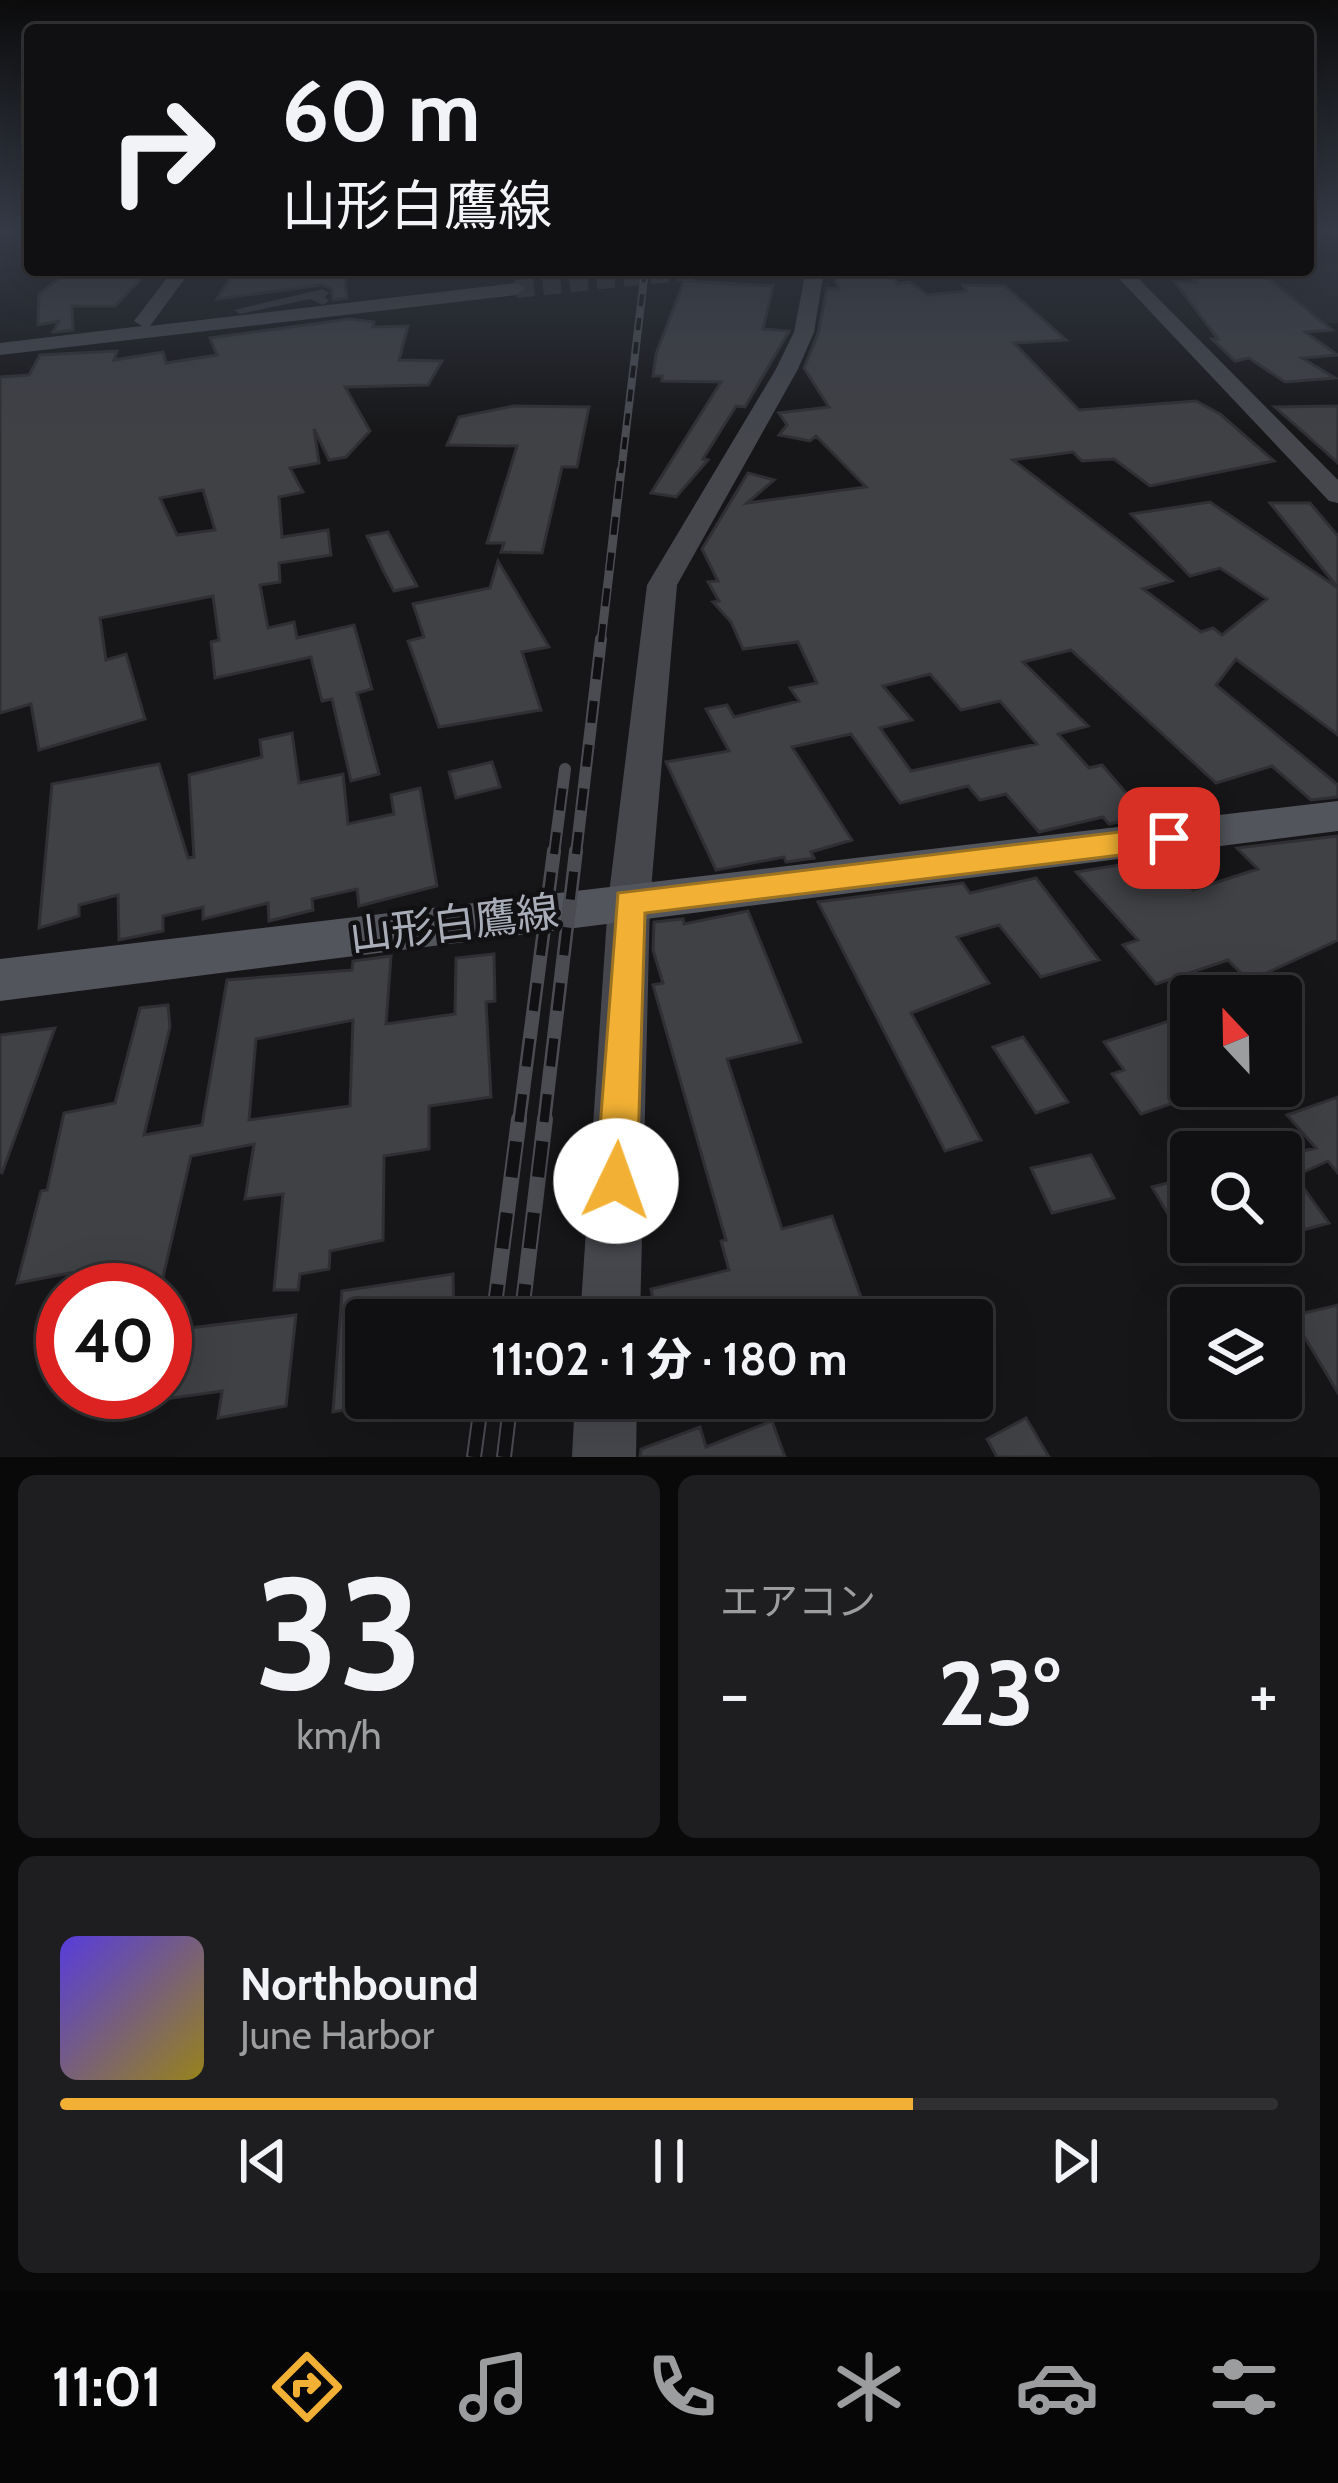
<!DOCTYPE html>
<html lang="ja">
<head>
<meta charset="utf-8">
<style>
  :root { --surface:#101012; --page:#1e1e20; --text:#f1f3f6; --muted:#9c9d9f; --line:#303032; --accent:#f2b134 }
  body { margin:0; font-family:Cabin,"Noto Sans JP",sans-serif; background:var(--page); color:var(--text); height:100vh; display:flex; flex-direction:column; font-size:45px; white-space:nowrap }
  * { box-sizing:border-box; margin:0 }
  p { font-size:39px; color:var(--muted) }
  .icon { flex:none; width:66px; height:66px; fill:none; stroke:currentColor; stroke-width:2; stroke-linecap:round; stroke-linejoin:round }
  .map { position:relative; height:1457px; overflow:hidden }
  .details { display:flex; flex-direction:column; gap:18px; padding:18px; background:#09090a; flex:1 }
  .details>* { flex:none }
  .banner { position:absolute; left:24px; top:24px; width:1290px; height:252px; border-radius:12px; box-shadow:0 12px 48px #0002,0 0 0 3px var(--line); background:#101012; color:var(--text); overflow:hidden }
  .needle { width:78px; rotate:338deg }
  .controls { position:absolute; left:1170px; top:975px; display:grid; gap:24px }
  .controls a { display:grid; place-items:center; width:132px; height:132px; border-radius:12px; background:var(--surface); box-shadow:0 12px 48px #0002,0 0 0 3px var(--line); font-size:60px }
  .speed { position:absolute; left:36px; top:1263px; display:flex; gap:24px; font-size:60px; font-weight:700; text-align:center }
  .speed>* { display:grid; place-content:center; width:156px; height:156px; border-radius:50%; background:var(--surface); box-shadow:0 12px 48px #0002,0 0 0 3px var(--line); line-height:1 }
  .speed .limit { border:18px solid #d22; background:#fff; color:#111 }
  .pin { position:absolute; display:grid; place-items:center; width:102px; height:102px; color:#fff; margin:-51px; border-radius:24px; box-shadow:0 6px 18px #0006 }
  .me { position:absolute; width:132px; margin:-66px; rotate:3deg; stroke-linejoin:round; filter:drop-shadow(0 0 9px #0008) }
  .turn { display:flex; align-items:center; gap:42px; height:252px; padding:0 60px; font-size:54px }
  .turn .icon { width:156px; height:156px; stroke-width:2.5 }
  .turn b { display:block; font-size:84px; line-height:102px }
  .big { font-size:90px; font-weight:800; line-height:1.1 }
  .details .tile { flex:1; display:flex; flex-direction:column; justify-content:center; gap:18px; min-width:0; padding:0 42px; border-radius:18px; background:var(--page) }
  .details .dial { align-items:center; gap:0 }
  .dial b { font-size:156px; line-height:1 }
  .song { display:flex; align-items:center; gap:36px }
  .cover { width:144px; height:144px; border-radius:18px; background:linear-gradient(135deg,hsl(250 70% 55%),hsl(50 70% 35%)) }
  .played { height:12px; border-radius:6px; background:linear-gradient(90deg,var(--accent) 70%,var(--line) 70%) }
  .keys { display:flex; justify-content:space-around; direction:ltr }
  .heat { display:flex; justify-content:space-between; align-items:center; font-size:66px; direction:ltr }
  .details .tiles { flex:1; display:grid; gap:18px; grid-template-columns:1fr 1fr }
  .tile:last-child { grid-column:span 2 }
  .trip { position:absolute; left:345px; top:1299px; width:648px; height:120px; border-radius:12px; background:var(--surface); box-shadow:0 12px 48px #0002,0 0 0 3px var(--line); font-weight:800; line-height:120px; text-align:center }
  .dock { display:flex; height:192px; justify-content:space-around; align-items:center; background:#060607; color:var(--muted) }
  .dock .icon { width:84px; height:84px }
  .dock .current { color:var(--accent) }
  .dock b { font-size:54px; color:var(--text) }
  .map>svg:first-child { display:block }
</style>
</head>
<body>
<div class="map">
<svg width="1338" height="1457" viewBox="0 0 1338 1457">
  <rect width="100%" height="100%" fill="#161618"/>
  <path fill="#222225" d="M1308 263H1338V323H1263L1206 270H1308Z"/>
  <path fill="#404145" stroke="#303034" stroke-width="3" fill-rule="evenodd" d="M70 270H150L115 306H72L73 330 53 332 59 321 38 325 39 294Z
    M235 270H344L347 298 333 300 332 289 322 285 217 299Z
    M832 270H892L897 284 910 282 928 295 966 291 963 285 1005 286 1066 340 1014 343 1079 410 1196 401 1220 414 1274 461 1150 486 1114 459 1082 461 1073 452 1013 460 1172 581 1143 589 1201 632 1213 628 1222 635 1267 599 1220 568 1190 576 1131 514 1210 502 1338 588 1270 503H1310L1338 536V735L1236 659 1216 685 1338 785V797L1311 800 1272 766 1216 783 1071 650 1023 662 1088 726 1058 734 1089 768 1102 765 1146 816 1109 824 1103 817 1039 832 1006 794 980 800 968 786 900 803 851 734 792 747 852 840 811 852 814 858 786 862 784 857 716 870 666 762 729 751 706 709 727 705 734 717 799 701 790 688 817 683 798 642 743 649 731 622 713 602 719 601 708 582 718 581 702 549 748 473 774 480 747 503 866 487 816 436 810 441 779 435 787 425 779 413 829 407 804 368 818 334 827 288 839 289ZM930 674 961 710 1000 701 1037 744 911 771 880 728 912 720 883 686Z
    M1259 270 1332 330 1305 332 1338 355 1302 358 1335 378 1285 382 1249 358 1235 361 1212 339H1218L1175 282H1196L1184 272Z
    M684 281 773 286 763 329 789 331 745 407 736 406 703 459 708 460 676 497 651 493 721 382 662 381V376H653L656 354Z
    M350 319 374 322 373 327 408 326 399 360 442 361 428 385 345 387 370 431 346 457 329 460 314 429 319 463 290 468 303 492 279 497 282 537 328 530 331 555 279 563 280 582 260 585 268 628 294 622 297 638 354 625 372 689 357 693 379 774 351 781 332 699 322 701 311 657 215 678 211 642 219 640 213 596 100 618 106 660 126 654 145 719 39 750 31 704 0 713V377L29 375 40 355 117 351 114 360 163 352 166 363 217 355 210 338ZM203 490 215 530 177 535 160 498Z
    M514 406 589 407 577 467H562L542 553 501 552 504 543H487L517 446 447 445 459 417Z
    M1338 406V463L1275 407Z
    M388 532 397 549 417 586 394 591 383 570 367 536Z
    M498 561 549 647 522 652 541 710 439 727 408 641 424 637 413 604 490 588Z
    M292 733 299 783 343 774 348 824 394 814 391 795 420 788 437 886 359 906 357 889 312 899 313 910 269 921 268 903 203 919V907L163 916V931L119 940 118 895 79 905V916L39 928 52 784 159 764 188 858 194 857 189 775 262 757 260 740Z
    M492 762 500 787 456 798 449 772Z
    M1338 836V940L1249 981 1228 960 1156 984 1123 945 1138 940 1076 872 1162 858 1193 890 1258 869 1237 848Z
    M1036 878 1099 960 1041 977 999 925 957 937 989 983 911 1013 981 1140 945 1151 818 902 963 883 970 893Z
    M748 911 801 1042 727 1059 782 1229 832 1216 866 1311 835 1320H657L651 1289 729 1270 721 1241 726 1240 653 985 663 983 653 950 654 922 683 919 684 924Z
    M494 954 495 1001 486 1002 491 1097 429 1106V1149L384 1156 383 1240 330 1251 329 1269 300 1274 298 1290H274L283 1194 245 1199 254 1144 191 1156 160 1290H66L70 1273 17 1283 41 1191 47 1190 64 1113 115 1103 140 1008 168 1005 170 1027 144 1135 202 1125 227 980 352 970 353 961 391 956 386 1024 455 1014 456 958ZM353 1020 350 1106 249 1120 256 1039Z
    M1191 1014V1097L1141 1114 1112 1074 1124 1070 1104 1042Z
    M55 1028 2 1173 0 1172V1035Z
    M1023 1037 1068 1102 1036 1113 993 1047Z
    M1338 1097V1173L1328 1161 1295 1176 1329 1223 1281 1236V1156L1316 1148 1287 1115Z
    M1091 1155 1114 1198 1052 1213 1031 1168Z
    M1191 1177V1253L1152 1187Z
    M453 1274 454 1320H366V1406L333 1412 342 1291Z
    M1338 1305V1393L1292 1316Z
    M296 1315 286 1406 218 1418 222 1391 165 1399V1331Z
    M1026 1418 1049 1457H997L987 1439Z
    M772 1421 785 1457H640L641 1449 700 1427 706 1447Z"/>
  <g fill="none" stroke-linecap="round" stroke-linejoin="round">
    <path stroke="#333438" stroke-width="18" stroke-dasharray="18 9" stroke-linecap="butt" d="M516 289 699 270"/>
    <path fill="#37383d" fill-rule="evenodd" d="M1309 232H1321L1324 235 1319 238Z
      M323 289 329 293 325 297 329 301 323 305 310 299 240 314 234 310Z"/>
    <path fill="#45474d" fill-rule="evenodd" d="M173 270H191L150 326 516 283 525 289 516 295 0 355V343L142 326 134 321Z
      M806 270H824L814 332 798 369 677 585 650 902 640 1320H580L608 902 647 585 776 369 794 332Z
      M1111 270H1130L1338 480V503L1329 501Z
      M575 1398H637L636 1457H572Z"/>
    <path fill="#53555c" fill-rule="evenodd" d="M1338 801V831L0 1001V959Z"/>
    <g stroke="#4a4c52" stroke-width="8">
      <path id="rail-far4" d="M621 473 645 270"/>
    </g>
    <g stroke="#4a4c52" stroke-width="9">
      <path id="rail-far3" d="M601 642 621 470"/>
    </g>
    <g stroke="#4a4c52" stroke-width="12">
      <path id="rail-far2" d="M554 854 565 769
        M576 854 601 639"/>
    </g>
    <g stroke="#4a4c52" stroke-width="14">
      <path id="rail-far1" d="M519 1122 554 851
        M544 1122 576 851"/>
    </g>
    <g stroke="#4a4c52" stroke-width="16">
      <path id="rail" d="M493 1320 519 1119
        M521 1320 545 1119
        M474 1457 482 1398
        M504 1457 511 1398"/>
    </g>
    <use href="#rail-far4" stroke="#111113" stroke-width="4.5" stroke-dasharray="12" stroke-linecap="butt"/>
    <use href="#rail-far3" stroke="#111113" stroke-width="6" stroke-dasharray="18" stroke-linecap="butt"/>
    <use href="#rail-far2" stroke="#111113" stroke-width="8" stroke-dasharray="22" stroke-linecap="butt"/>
    <use href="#rail-far1" stroke="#111113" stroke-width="9" stroke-dasharray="28" stroke-linecap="butt"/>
    <use href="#rail" stroke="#111113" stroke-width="12" stroke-dasharray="36" stroke-linecap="butt"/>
  </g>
  <linearGradient id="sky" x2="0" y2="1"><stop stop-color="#0c0c0d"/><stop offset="0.53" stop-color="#363c48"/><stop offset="1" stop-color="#363c48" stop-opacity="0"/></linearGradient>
  <rect width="1338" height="436" fill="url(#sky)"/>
  <path fill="#f2b134" stroke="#9d7322" stroke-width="3" d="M1169 826 1184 838 1169 849 645 913 637 1181 631 1195 616 1201 602 1195 596 1181 618 893Z"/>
  <g text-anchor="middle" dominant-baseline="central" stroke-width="9" stroke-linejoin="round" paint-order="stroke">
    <g font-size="42" fill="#a8adb8" stroke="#111113">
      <text transform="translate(454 923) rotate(-7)">山形白鷹線</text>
    </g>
  </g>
</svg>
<div class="controls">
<a><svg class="needle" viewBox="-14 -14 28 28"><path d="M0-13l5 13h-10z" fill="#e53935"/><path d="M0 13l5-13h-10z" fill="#9c9d9f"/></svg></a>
<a><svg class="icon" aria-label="search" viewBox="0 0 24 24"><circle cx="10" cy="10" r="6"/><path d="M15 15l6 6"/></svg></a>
<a><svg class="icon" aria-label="layers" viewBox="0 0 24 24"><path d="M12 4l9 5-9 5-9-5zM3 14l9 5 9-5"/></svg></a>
</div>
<div class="speed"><div class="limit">40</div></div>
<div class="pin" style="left:1169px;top:838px;background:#d93025"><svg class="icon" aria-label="arrive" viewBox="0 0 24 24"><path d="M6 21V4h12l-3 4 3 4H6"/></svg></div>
<svg class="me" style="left:616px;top:1181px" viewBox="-20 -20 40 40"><circle r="19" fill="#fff"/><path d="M0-13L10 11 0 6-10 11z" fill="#f2b134"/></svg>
<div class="trip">11:02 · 1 分 · 180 m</div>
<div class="banner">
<div class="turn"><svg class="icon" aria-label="right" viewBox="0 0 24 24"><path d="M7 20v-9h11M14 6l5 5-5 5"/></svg><div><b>60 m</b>山形白鷹線</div></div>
</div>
</div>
<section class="details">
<div class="tiles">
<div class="tile dial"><b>33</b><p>km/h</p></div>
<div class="tile"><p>エアコン</p>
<div class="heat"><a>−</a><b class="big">23°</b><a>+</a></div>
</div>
<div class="tile">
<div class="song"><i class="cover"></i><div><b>Northbound</b><p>June Harbor</p></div></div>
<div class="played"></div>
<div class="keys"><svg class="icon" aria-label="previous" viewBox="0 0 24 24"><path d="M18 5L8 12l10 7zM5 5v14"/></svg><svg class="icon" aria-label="pause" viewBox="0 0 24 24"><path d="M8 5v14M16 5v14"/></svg><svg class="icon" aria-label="next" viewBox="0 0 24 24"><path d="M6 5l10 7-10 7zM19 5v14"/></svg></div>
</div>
</div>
</section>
<nav class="dock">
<b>11:01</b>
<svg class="icon current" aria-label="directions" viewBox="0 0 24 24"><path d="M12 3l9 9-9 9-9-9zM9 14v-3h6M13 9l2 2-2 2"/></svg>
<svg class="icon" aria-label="music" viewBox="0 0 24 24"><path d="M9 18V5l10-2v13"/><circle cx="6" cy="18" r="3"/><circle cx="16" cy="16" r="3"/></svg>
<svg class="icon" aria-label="phone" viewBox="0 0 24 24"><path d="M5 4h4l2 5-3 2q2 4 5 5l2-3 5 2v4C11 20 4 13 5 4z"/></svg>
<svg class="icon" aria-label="climate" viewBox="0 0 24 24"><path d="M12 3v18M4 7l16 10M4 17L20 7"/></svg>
<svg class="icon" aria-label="car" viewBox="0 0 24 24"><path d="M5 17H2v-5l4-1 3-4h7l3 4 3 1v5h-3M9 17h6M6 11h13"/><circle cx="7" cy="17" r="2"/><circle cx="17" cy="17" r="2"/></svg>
<svg class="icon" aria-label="filters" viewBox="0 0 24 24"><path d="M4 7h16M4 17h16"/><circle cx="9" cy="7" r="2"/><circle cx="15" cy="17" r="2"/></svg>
</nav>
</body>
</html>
